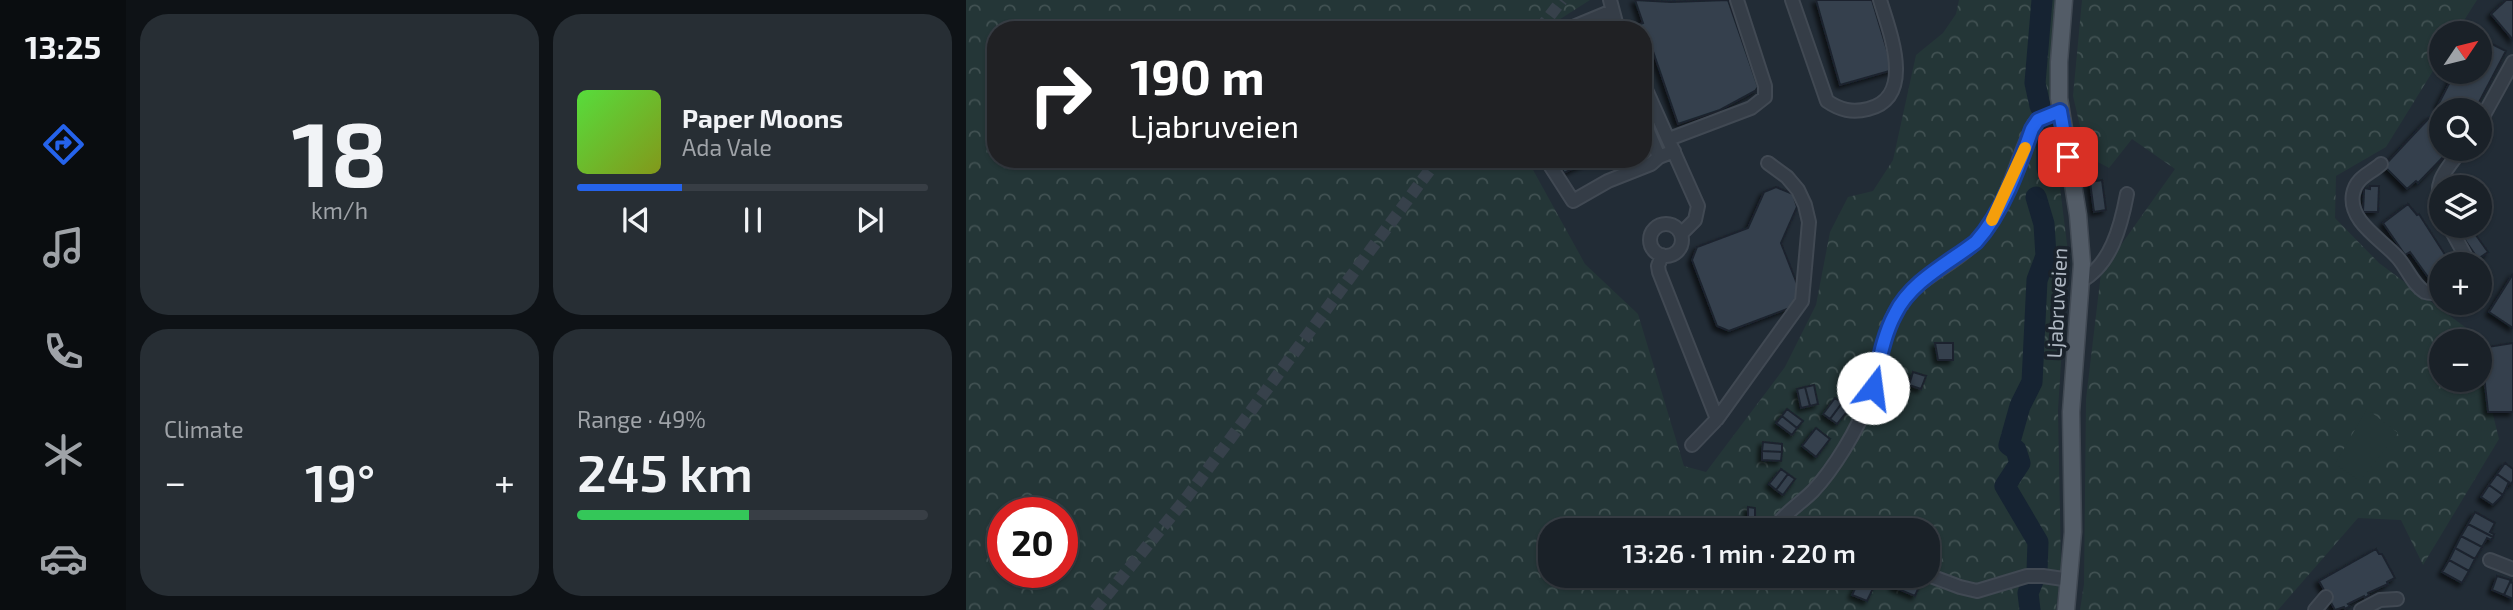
<!DOCTYPE html>
<html lang="en">
<head>
<meta charset="utf-8">
<style>
  :root { --surface:#1a2128; --page:#272e34; --text:#f1f3f6; --muted:#9fa3a8; --line:#383e45; --accent:#2563eb }
  body { margin:0; font-family:"Exo 2",sans-serif; background:var(--page); color:var(--text); height:100vh; display:flex; flex-direction:column; font-size:26px; white-space:nowrap }
  * { box-sizing:border-box; margin:0 }
  p { font-size:23px; color:var(--muted) }
  .icon { flex:none; width:38px; height:38px; fill:none; stroke:currentColor; stroke-width:2; stroke-linecap:round; stroke-linejoin:round }
  .map { position:relative; flex:1; overflow:hidden }
  .details { display:flex; flex-direction:column; gap:14px; padding:14px; background:#0e1216; width:840px }
  .details>* { flex:none }
  .top-card { position:absolute; left:21px; top:21px; width:665px; height:147px; border-radius:28px; box-shadow:0 2px 5px #0004,0 0 0 2px var(--line); background:#202124; color:#fff; overflow:hidden }
  .needle { width:46px; rotate:55deg }
  .buttons { position:absolute; left:1463px; top:21px; display:grid; gap:14px }
  .buttons a { display:grid; place-items:center; width:63px; height:63px; border-radius:50%; background:var(--surface); box-shadow:0 2px 5px #0004,0 0 0 2px var(--line); font-size:35px }
  .speed { position:absolute; left:21px; top:497px; display:flex; gap:14px; font-size:35px; font-weight:700; text-align:center }
  .speed>* { display:grid; place-content:center; width:91px; height:91px; border-radius:50%; background:var(--surface); box-shadow:0 2px 5px #0004,0 0 0 2px var(--line); line-height:1 }
  .speed .limit { border:10px solid #d22; background:#fff; color:#111 }
  .pin { position:absolute; display:grid; place-items:center; width:60px; height:60px; color:#fff; margin:-30px; border-radius:14px; box-shadow:0 4px 10px #0006 }
  .me { position:absolute; width:77px; margin:-38px; rotate:15deg; stroke-linejoin:round; filter:drop-shadow(0 0 5px #0008) }
  .turn { display:flex; align-items:center; gap:24px; height:147px; padding:0 28px; font-size:32px }
  .turn .icon { width:91px; height:91px; stroke-width:2.5 }
  .turn b { display:block; font-size:49px; line-height:60px }
  .big { font-size:52px; font-weight:600; line-height:1.1 }
  .details .card { flex:1; display:flex; flex-direction:column; justify-content:center; gap:10px; min-width:0; padding:0 24px; border-radius:28px; background:var(--page) }
  .details .dial { align-items:center; gap:0 }
  .dial b { font-size:91px; line-height:1 }
  .song { display:flex; align-items:center; gap:21px }
  .cover { width:84px; height:84px; border-radius:10px; background:linear-gradient(135deg,hsl(110 70% 55%),hsl(70 70% 35%)) }
  .played { height:7px; border-radius:4px; background:linear-gradient(90deg,var(--accent) 30%,var(--line) 30%) }
  .keys { display:flex; justify-content:space-around; direction:ltr }
  .heat { display:flex; justify-content:space-between; align-items:center; font-size:38px; direction:ltr }
  .charge { height:10px; border-radius:5px; background:linear-gradient(90deg,#34c759 49%,var(--line) 0) }
  .details .tiles { flex:1; display:grid; gap:14px; grid-template-columns:repeat(2,1fr) }
  .trip { position:absolute; left:572px; top:518px; width:402px; height:70px; border-radius:28px; background:var(--surface); box-shadow:0 2px 5px #0004,0 0 0 2px var(--line); font-weight:600; line-height:70px; text-align:center }
  main { display:flex; flex:1; min-height:0 }
  .tab-bar { display:flex; flex-direction:column; width:126px; justify-content:space-around; align-items:center; background:#0a0d10; color:var(--muted) }
  .tab-bar .icon { width:49px; height:49px }
  .tab-bar .on { color:var(--accent) }
  .tab-bar b { font-size:32px; color:var(--text) }
  .map>svg:first-child { display:block }
</style>
</head>
<body>
<main>
<nav class="tab-bar">
<b>13:25</b>
<svg class="icon on" aria-label="directions" viewBox="0 0 24 24"><path d="M12 3l9 9-9 9-9-9zM9 14v-3h6M13 9l2 2-2 2"/></svg>
<svg class="icon" aria-label="music" viewBox="0 0 24 24"><path d="M9 18V5l10-2v13"/><circle cx="6" cy="18" r="3"/><circle cx="16" cy="16" r="3"/></svg>
<svg class="icon" aria-label="phone" viewBox="0 0 24 24"><path d="M5 4h4l2 5-3 2q2 4 5 5l2-3 5 2v4C11 20 4 13 5 4z"/></svg>
<svg class="icon" aria-label="climate" viewBox="0 0 24 24"><path d="M12 3v18M4 7l16 10M4 17L20 7"/></svg>
<svg class="icon" aria-label="car" viewBox="0 0 24 24"><path d="M5 17H2v-5l4-1 3-4h7l3 4 3 1v5h-3M9 17h6M6 11h13"/><circle cx="7" cy="17" r="2"/><circle cx="17" cy="17" r="2"/></svg>
</nav>
<section class="details">
<div class="tiles">
<div class="card dial"><b>18</b><p>km/h</p></div>
<div class="card">
<div class="song"><i class="cover"></i><div><b>Paper Moons</b><p>Ada Vale</p></div></div>
<div class="played"></div>
<div class="keys"><svg class="icon" aria-label="previous" viewBox="0 0 24 24"><path d="M18 5L8 12l10 7zM5 5v14"/></svg><svg class="icon" aria-label="pause" viewBox="0 0 24 24"><path d="M8 5v14M16 5v14"/></svg><svg class="icon" aria-label="next" viewBox="0 0 24 24"><path d="M6 5l10 7-10 7zM19 5v14"/></svg></div>
</div>
<div class="card"><p>Climate</p>
<div class="heat"><a>−</a><b class="big">19°</b><a>+</a></div>
</div>
<div class="card"><p>Range · 49%</p><b class="big">245 km</b><div class="charge"></div></div>
</div>
</section>
<div class="map">
<svg width="1547" height="610" viewBox="0 0 1547 610">
  <defs>
    <pattern id="forest-crowns" width="20" height="18" patternUnits="userSpaceOnUse" patternTransform="scale(1.75)"><rect width="20" height="18" fill="#243637"/><path d="M2 6a3 3 0 1 1 6 0M12 15a3 3 0 1 1 6 0" fill="none" stroke="#415152"/></pattern>
    <filter id="shadow"><feDropShadow dx="-3.5" dy="3.5" stdDeviation="2" flood-color="#0009"/></filter>
  </defs>
  <rect width="100%" height="100%" fill="#222c36"/>
  <path fill="url(#forest-crowns)" fill-rule="evenodd" d="M0 0H624L577 30H30V159H561L619 264 672 314 718 466 740 472 819 367 850 305 864 232 882 197 907 191 927 160 950 55 977 33 990 14 993 0H1090L1084 107 1102 252 1092 410 1095 565 1090 610H0ZM37 513H96V572H37ZM584 530H962V576H584Z
    M1116 0H1511L1490 33H1475V58L1420 147 1370 176 1369 218 1413 263 1507 333 1508 341H1475V380H1514V362L1533 439 1457 565 1435 520 1392 518 1312 610H1114L1118 584 1120 399 1135 273 1209 169 1166 139 1143 168 1121 156 1107 96Z"/>
  <path fill="#243637" d="M1401 409 1432 433 1394 481 1369 464Z"/>
  <g fill="none" stroke-linecap="round" stroke-linejoin="round">
    <path stroke="#162332" stroke-width="21" d="M1074 106 1069 83 1076 0
      M1080 122 1081 169
      M1070 197 1078 224 1080 256 1071 280 1066 382 1054 406 1043 445 1050 450 1054 463 1039 486 1072 542 1071 571
      M1064 610 1062 593 1067 581"/>
  </g>
  <path fill="#34404d" stroke="#1c242d" stroke-width="2" filter="url(#shadow)" d="M669 0 705 2 762 0 792 87 789 91 754 110 712 124 681 34 677 35 674 24 677 23Z
    M850 0H906L927 70 874 85Z
    M1540 0H1547V40L1525 14Z
    M1514 38 1540 51 1509 110H1482L1472 105 1489 72H1514Z
    M1464 117 1475 127V149L1484 150 1452 183 1450 181 1441 189 1418 166Z
    M591 159H628L598 173Z
    M1136 180 1140 210 1128 212 1124 182Z
    M1404 186H1413L1412 212H1397L1398 191V188L1404 189Z
    M810 187 827 194 831 207 815 243 835 294 829 306 763 331 751 326 726 260 731 247 782 228 798 192Z
    M1442 204 1451 215 1453 214 1485 264H1475V278L1467 284 1444 252 1439 255 1417 223Z
    M1507 231 1522 252 1512 259 1497 237Z
    M1547 274V328L1523 312Z
    M969 343H987V360H972Z
    M1547 343V412H1522L1515 348Z
    M947 372 960 376 955 389 943 385Z
    M848 385 852 404 844 406 839 387Z
    M839 387 844 406 835 408 831 389Z
    M869 398 876 403 864 419 857 414Z
    M876 403 883 409 871 424 864 419Z
    M821 409 837 421 831 428 816 416Z
    M816 416 831 428 826 435 810 423Z
    M850 428 864 439 850 457 836 446Z
    M797 442 816 444V452L796 451Z
    M796 451 816 452 815 461 796 460Z
    M1539 463 1547 469V481L1545 484 1531 474Z
    M815 469 822 474 810 490 803 484Z
    M822 474 829 479 817 495 810 490Z
    M1531 474 1543 482 1537 495 1523 485Z
    M1523 485 1537 495 1527 505 1515 497Z
    M782 507 789 508V519H782Z
    M1509 512 1529 523 1524 532 1528 534 1527 537 1502 524Z
    M1502 524 1527 537 1525 540 1521 538 1516 547 1495 536Z
    M1495 536 1516 547 1509 559 1489 548Z
    M1489 548 1509 559 1503 571 1483 560Z
    M1410 549 1413 554H1416L1429 578 1421 582 1422 584 1402 593 1403 595 1399 598 1398 596 1382 604 1384 606 1379 609 1378 607 1369 610 1353 581Z
    M1483 560 1503 571 1496 583 1476 572Z
    M895 576H913L901 601 886 595Z
    M928 576H946L956 580 949 596 927 587 930 579Z
    M1531 576 1545 580 1538 595 1526 590Z
    M1544 582 1547 583V599L1538 595Z"/>
  <g fill="none" stroke-linecap="round" stroke-linejoin="round">
    <path stroke="#37414b" stroke-width="12" stroke-dasharray="12 6" stroke-linecap="butt" d="M573 30 596 0
      M129 610 221 497 472 159"/>
    <g stroke="#414953" stroke-width="16">
      <path id="minor" d="M644 0 652 30
        M826 0 861 101C874 110 886 113 902 109 950 97 924 33 914 0
        M600 30 646 11
        M677 83 732 206 729 220 715 234
        M677 119 693 157
        M1514 122 1547 62
        M703 139 785 108 799 97V86L771 0
        M580 159 607 201 642 181 685 164 693 157 708 151
        M1415 164C1404 174 1390 177 1387 194 1382 222 1417 240 1432 258 1441 268 1447 285 1459 292 1465 294 1470 293 1475 292
        M1475 208C1467 181 1480 170 1496 149
        M684 240a16 16 0 1 1 32 0a16 16 0 1 1-32 0Z
        M1483 226 1499 255 1501 264
        M696 255 692 266 693 272 751 419
        M1115 281C1145 265 1155 226 1161 194
        M726 445 751 419 836 301 843 222 839 205 832 190 821 177 802 163
        M815 520C825 509 837 501 847 491 867 470 893 428 902 400 913 371 915 336 931 309 951 277 988 266 1012 240 1041 208 1049 161 1068 124L1072 120 1095 111
        M1524 560 1547 569
        M962 575 994 587 1011 591 1061 576H1077L1104 580
        M1349 610 1360 597
        M1395 610 1414 600 1431 599"/>
    </g>
    <g stroke="#414953" stroke-width="19">
      <path id="major" d="M1098 0 1093 62V98L1112 215 1116 264 1105 412 1107 532 1100 610"/>
    </g>
    <use href="#minor" stroke="#353d47" stroke-width="12"/>
    <use href="#major" stroke="#535c67" stroke-width="16"/>
  </g>
  <g fill="none" stroke-linecap="round" stroke-linejoin="round">
    <g stroke="#184099" stroke-width="18">
      <path id="route" d="M907 388C913 363 917 336 929 314 945 281 983 263 1010 242 1037 212 1053 166 1066 129L1072 120 1094 111 1102 157"/>
    </g>
    <use href="#route" stroke="#2563eb" stroke-width="12"/>
    <path stroke="#f59e0b" stroke-width="12" d="M1026 220 1059 148"/>
  </g>
  <g text-anchor="middle" dominant-baseline="central" stroke-width="7" stroke-linejoin="round" paint-order="stroke">
    <g font-size="21" fill="#afb8c3" stroke="#1a222b">
      <text transform="translate(1090 303) rotate(-87)">Ljabruveien</text>
    </g>
  </g>
</svg>
<div class="buttons">
<a><svg class="needle" viewBox="-14 -14 28 28"><path d="M0-13l5 13h-10z" fill="#e53935"/><path d="M0 13l5-13h-10z" fill="#9fa3a8"/></svg></a>
<a><svg class="icon" aria-label="search" viewBox="0 0 24 24"><circle cx="10" cy="10" r="6"/><path d="M15 15l6 6"/></svg></a>
<a><svg class="icon" aria-label="layers" viewBox="0 0 24 24"><path d="M12 4l9 5-9 5-9-5zM3 14l9 5 9-5"/></svg></a>
<a>+</a>
<a>−</a>
</div>
<div class="speed"><div class="limit">20</div></div>
<div class="pin" style="left:1102px;top:157px;background:#d93025"><svg class="icon" aria-label="arrive" viewBox="0 0 24 24"><path d="M6 21V4h12l-3 4 3 4H6"/></svg></div>
<svg class="me" style="left:907px;top:388px" viewBox="-20 -20 40 40"><circle r="19" fill="#fff"/><path d="M0-13L10 11 0 6-10 11z" fill="#2563eb"/></svg>
<div class="trip">13:26 · 1 min · 220 m</div>
<div class="top-card">
<div class="turn"><svg class="icon" aria-label="right" viewBox="0 0 24 24"><path d="M7 20v-9h11M14 6l5 5-5 5"/></svg><div><b>190 m</b>Ljabruveien</div></div>
</div>
</div>
</main>
</body>
</html>
